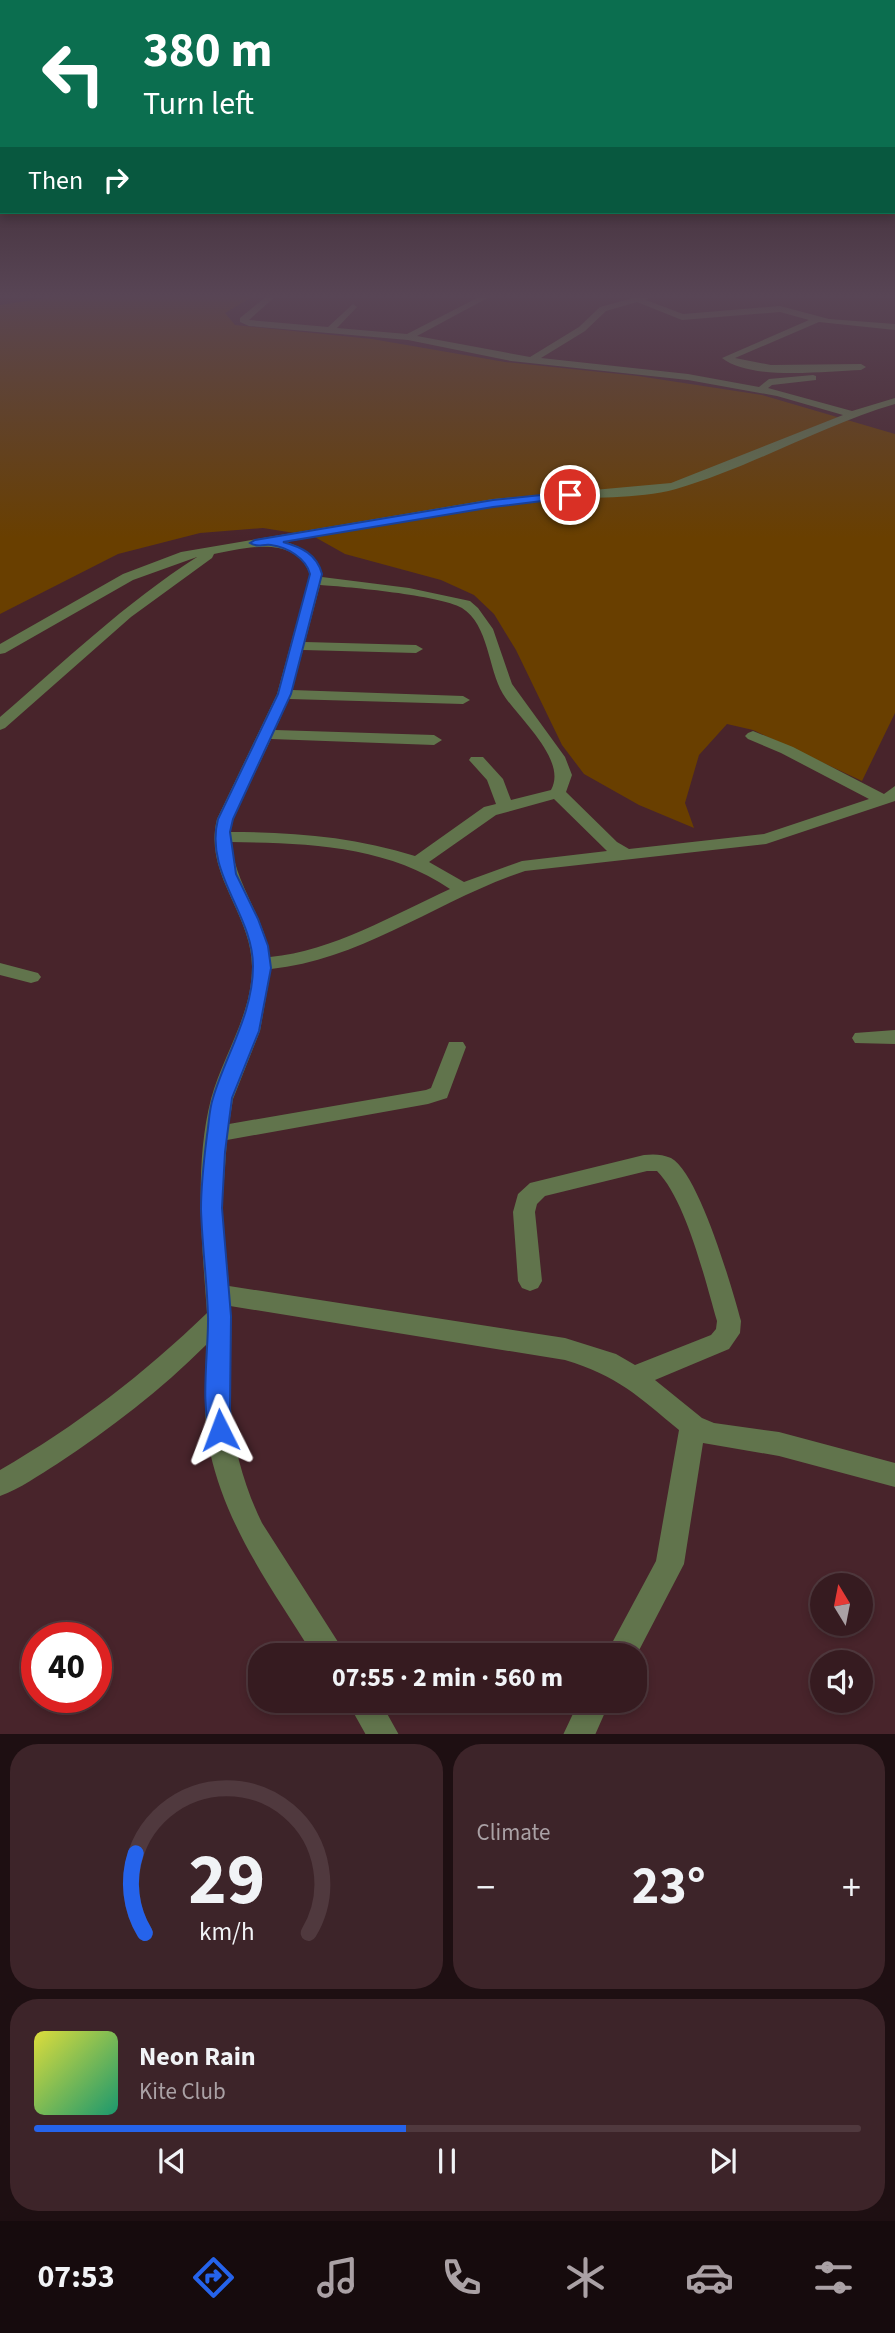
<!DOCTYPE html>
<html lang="en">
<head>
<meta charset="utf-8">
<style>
  :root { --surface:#361b20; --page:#3d2429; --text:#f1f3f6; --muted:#aaa1a5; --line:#50393e; --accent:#2563eb }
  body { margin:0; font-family:"Source Sans 3",sans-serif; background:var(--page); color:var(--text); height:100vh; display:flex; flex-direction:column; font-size:26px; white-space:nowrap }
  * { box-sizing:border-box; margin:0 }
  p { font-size:23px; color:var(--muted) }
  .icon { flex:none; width:38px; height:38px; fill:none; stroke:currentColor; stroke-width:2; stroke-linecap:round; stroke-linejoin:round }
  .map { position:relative; height:1734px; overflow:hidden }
  .panel { display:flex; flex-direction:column; gap:10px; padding:10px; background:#1e0f12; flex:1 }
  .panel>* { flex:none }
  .guide { position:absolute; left:0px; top:0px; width:896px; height:214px; box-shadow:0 4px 10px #0003,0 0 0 2px var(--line); background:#0b6e4f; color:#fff; overflow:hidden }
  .needle { width:46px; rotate:350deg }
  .controls { position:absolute; left:810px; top:1573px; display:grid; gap:14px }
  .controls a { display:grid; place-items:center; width:63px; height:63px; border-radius:50%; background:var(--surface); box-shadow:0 4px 10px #0003,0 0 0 2px var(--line); font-size:35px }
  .speed { position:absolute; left:21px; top:1622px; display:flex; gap:14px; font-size:35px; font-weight:700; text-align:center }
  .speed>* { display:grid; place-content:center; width:91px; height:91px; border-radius:50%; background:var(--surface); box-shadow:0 4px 10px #0003,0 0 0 2px var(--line); line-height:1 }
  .speed .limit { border:10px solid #d22; background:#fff; color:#111 }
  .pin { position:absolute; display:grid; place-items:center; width:60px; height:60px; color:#fff; margin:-30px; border:4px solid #fff; border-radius:50%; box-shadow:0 2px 7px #0007 }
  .me { position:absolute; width:77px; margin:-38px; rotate:357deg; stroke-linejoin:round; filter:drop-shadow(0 0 5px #0008) }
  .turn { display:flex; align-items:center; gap:24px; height:147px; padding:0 28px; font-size:32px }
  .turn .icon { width:91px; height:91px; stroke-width:2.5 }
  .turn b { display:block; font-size:49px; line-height:60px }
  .then { display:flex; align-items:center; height:66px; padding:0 28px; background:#0003; gap:14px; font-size:26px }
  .big { font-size:52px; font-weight:700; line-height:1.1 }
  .panel .card { flex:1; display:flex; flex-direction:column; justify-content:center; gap:10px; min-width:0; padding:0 24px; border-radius:28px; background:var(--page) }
  .panel .dial { align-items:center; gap:0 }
  .dial svg { height:182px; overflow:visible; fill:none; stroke:var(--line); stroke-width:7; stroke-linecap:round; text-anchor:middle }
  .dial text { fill:var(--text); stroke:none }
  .song { display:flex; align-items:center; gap:21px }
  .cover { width:84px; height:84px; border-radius:10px; background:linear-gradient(135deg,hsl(60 70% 55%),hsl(160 70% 35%)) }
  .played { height:7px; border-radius:4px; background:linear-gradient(90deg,var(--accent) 45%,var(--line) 45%) }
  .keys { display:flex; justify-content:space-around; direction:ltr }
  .heat { display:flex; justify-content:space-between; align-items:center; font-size:38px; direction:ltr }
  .panel .tiles { flex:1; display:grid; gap:10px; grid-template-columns:1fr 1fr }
  .card:last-child { grid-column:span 2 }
  .trip { position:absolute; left:248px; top:1643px; width:399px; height:70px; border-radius:28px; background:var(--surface); box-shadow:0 4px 10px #0003,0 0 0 2px var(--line); font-weight:700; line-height:70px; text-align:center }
  .menu { display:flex; height:112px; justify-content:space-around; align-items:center; background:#160b0d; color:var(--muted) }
  .menu .icon { width:49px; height:49px }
  .menu .current { color:var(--accent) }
  .menu b { font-size:32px; color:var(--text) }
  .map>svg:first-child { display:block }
</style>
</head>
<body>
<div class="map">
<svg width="895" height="1735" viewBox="0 0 895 1735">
  <rect width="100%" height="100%" fill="#48242b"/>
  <path fill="#693f00" d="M66 295H255L225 313 235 325 372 339 505 362 638 376 762 395 895 434V713L862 781 753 730 727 724 699 755 685 803 694 828 639 805 584 774 562 745 516 650 494 614 474 595 441 580 345 554 313 536 263 528 200 533 118 554 0 614V305Z"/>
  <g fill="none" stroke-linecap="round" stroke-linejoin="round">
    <path fill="#61744c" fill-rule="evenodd" d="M268 295H277L249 320 328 327 353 304 357 307 337 328 407 334 483 295H493L417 336 530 357 579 327 600 307 644 295 650 297 646 300 683 314 780 306 829 319 895 324V330L819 322 735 358 771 365 861 364 866 367 861 370C825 371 751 381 722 358L809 320 780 312 682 320 637 302 606 311 585 331 541 358 688 374 759 387 769 379 813 375 816 376V380L772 385 768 388 852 411 895 398V404C820 426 752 467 676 489 636 500 591 496 549 500 461 508 373 527 286 542 303 547 321 558 322 577L409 588 470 601 478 608 493 629 512 684 565 757 572 775 566 792 617 842 629 849 764 834 869 799 781 753 748 739 745 736 748 733 753 731 793 747 884 794 895 786V801L766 844 525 871C440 899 362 960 271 969L260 1031 233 1099 229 1124 426 1090 431 1088 449 1042H463L466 1047 447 1098 428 1104 227 1140 222 1208 229 1286 565 1338 616 1354 635 1365 711 1335 716 1329 717 1321C705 1280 686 1200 657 1171H647L545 1196 537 1204 535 1212 542 1281 538 1288 530 1291 522 1288 518 1281 513 1212 518 1194 530 1183 644 1155C653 1154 662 1154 671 1158 699 1173 732 1288 741 1321L740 1333 729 1349 655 1380 702 1418 714 1423 779 1432 895 1463V1487L779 1456 703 1443 684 1564 635 1658V1656H605L656 1561 679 1430C638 1396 618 1376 565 1360L230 1306C233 1340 229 1374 231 1409 233 1448 245 1488 262 1523L347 1656H314C273 1590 227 1529 210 1452 202 1417 206 1380 206 1345 161 1390 110 1429 57 1464 39 1475 20 1489 0 1496V1470C76 1426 144 1374 207 1313 202 1245 194 1165 211 1099 223 1055 252 1015 252 967 252 913 203 874 217 819L277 694 310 574C294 534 246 548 214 554L212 558 131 617 5 728 0 730V717C64 662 125 603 197 557L133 580 5 653 0 654V644L123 574 181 552 493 499 671 483 843 415 777 396 688 380 511 361 408 340 249 326 240 322V318ZM320 585C349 587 439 595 462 608 489 625 488 669 503 694 518 718 568 760 551 790L511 800 503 779 483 757H471L469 760 487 780 496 804 484 807 415 856C354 837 294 832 230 832L233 819 271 739 434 745 442 740 434 735 275 730 289 699 463 704 470 700 463 696 292 690 303 650 416 653 423 649 416 645 305 642ZM554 799 607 851 522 861 464 882 429 862 496 815ZM231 842C306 843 386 845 450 889 393 915 333 951 270 957 264 916 235 884 231 842Z
      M0 963 38 973 41 977 38 981 31 983 0 975Z
      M895 1030V1044L855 1043 852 1038 855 1033Z
      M347 1701H380L399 1735H366Z
      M579 1701H610L595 1735H563Z"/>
  </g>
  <linearGradient id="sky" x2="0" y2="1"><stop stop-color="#281418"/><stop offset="0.55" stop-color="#584555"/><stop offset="1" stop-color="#584555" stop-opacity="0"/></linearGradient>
  <rect width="895" height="538" fill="url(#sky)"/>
  <path fill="#2563eb" stroke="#184099" stroke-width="2" d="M570 492 574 493V497L493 507 283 542C301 547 317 554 322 574L291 694 233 819 230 832 236 874 258 919 268 946 271 968 259 1031 232 1098 225 1152 222 1208 231 1316 230 1409 232 1430 229 1437 220 1440 212 1437C199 1409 209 1348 208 1316 207 1280 202 1245 201 1209 201 1185 204 1159 207 1135 209 1123 209 1110 213 1098 226 1054 253 1014 253 966 253 914 204 873 218 819L278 694 310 574C306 558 287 547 271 545 262 544 257 548 250 543L255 540 493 500Z"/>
</svg>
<div class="controls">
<a><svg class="needle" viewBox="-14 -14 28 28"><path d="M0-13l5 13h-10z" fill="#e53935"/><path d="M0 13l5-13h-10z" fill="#aaa1a5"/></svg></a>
<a><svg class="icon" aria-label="sound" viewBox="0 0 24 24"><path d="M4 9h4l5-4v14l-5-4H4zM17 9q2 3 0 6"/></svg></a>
</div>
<div class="speed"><div class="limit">40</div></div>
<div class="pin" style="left:570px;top:495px;background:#d93025"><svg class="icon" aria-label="arrive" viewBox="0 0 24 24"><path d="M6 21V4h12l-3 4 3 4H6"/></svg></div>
<svg class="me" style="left:220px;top:1430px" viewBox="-20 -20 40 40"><path d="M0-17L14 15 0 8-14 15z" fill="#2563eb" stroke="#fff" stroke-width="4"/></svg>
<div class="trip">07:55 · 2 min · 560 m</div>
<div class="guide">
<div class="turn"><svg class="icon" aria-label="left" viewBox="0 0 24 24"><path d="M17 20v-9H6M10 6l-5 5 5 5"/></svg><div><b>380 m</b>Turn left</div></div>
<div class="then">Then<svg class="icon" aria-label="right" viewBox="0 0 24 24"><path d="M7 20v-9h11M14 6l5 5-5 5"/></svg></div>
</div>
</div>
<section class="panel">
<div class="tiles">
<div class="card dial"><svg viewBox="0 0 100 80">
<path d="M14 69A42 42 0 1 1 86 69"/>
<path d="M14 69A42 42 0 0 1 10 34" stroke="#2563eb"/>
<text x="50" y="56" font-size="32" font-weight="700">29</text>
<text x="50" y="72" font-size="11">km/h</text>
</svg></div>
<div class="card"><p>Climate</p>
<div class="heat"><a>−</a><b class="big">23°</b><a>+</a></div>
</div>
<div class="card">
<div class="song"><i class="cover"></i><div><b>Neon Rain</b><p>Kite Club</p></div></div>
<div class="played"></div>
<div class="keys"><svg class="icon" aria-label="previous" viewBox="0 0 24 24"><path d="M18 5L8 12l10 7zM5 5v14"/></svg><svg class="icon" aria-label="pause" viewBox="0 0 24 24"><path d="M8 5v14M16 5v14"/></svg><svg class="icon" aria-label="next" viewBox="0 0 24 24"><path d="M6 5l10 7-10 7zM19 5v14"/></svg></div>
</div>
</div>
</section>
<nav class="menu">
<b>07:53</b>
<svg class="icon current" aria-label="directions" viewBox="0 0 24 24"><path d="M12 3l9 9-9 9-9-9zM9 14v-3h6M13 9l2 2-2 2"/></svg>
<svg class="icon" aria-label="music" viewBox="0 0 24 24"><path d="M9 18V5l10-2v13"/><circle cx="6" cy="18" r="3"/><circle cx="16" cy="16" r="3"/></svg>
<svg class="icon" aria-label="phone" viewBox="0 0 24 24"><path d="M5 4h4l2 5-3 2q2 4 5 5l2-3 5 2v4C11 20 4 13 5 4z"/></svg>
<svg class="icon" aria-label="climate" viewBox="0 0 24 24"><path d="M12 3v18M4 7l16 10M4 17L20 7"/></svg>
<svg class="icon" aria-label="car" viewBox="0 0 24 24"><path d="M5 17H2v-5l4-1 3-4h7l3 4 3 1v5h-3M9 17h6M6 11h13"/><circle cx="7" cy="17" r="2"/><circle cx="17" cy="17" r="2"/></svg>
<svg class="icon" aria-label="filters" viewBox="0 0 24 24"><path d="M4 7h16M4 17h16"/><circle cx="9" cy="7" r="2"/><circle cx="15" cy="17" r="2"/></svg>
</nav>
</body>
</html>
